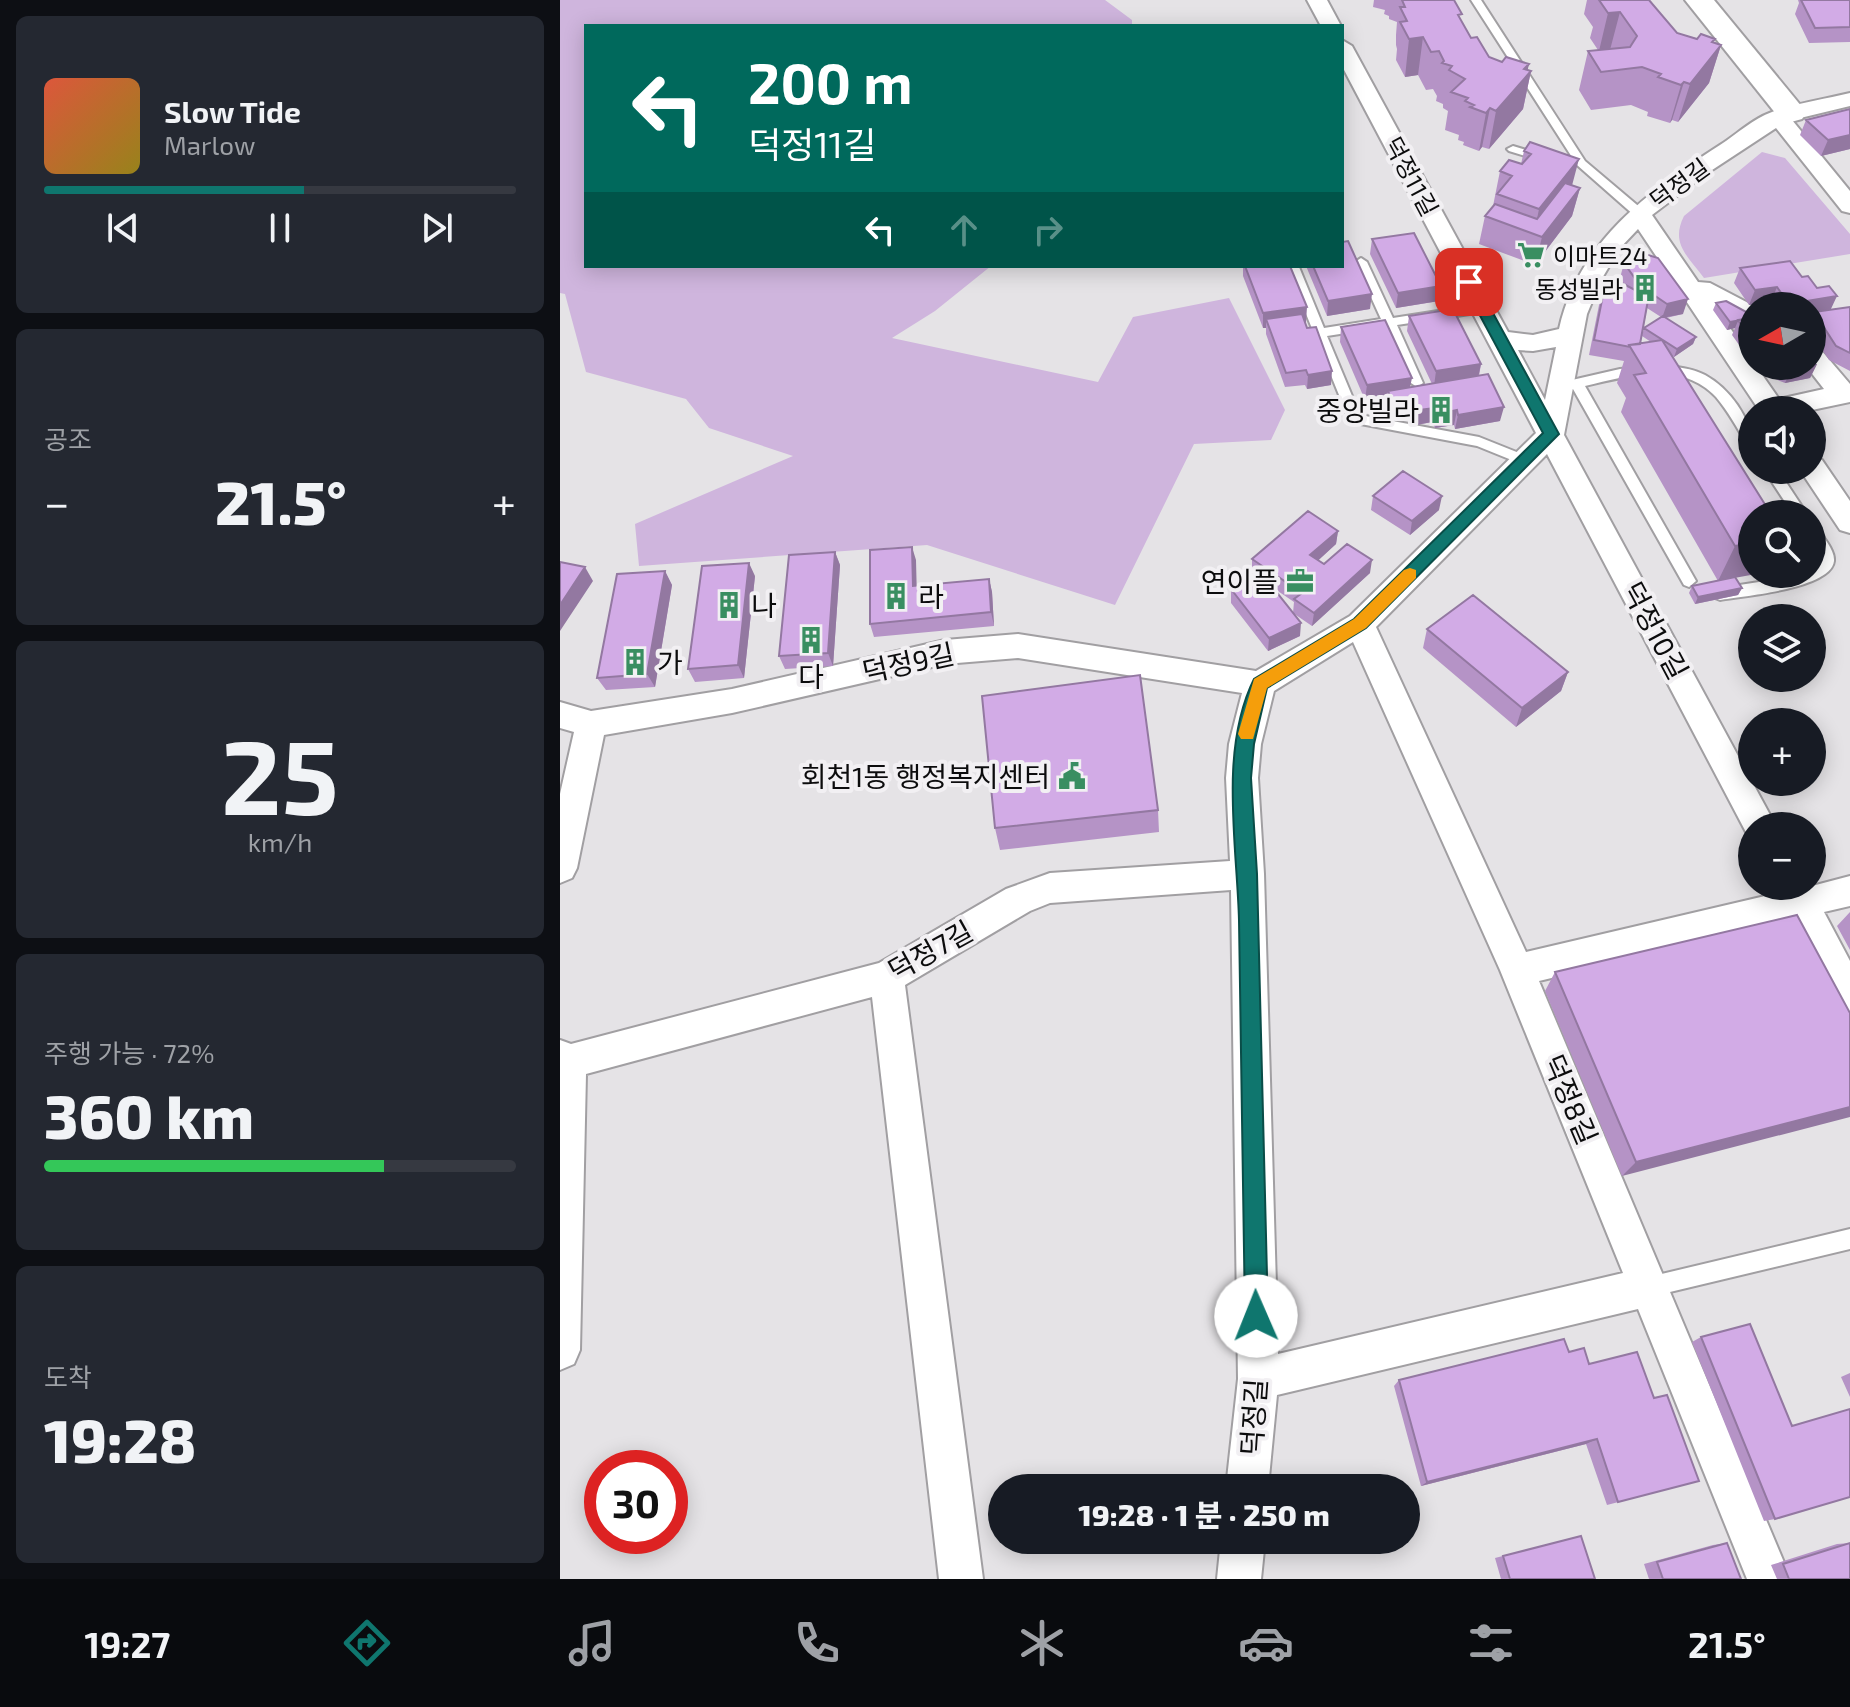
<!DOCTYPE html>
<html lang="ko">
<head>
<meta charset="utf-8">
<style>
  :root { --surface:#171b24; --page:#242831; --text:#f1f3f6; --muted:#9ea1a6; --line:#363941; --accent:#0f766e }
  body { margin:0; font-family:"Exo 2","Noto Sans KR",sans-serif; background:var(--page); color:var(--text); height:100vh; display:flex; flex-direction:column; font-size:30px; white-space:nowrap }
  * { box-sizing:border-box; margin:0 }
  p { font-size:26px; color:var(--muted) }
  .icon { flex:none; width:44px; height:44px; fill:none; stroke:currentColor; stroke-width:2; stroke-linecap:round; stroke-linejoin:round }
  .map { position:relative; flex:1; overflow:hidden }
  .details { display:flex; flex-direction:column; gap:16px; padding:16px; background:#0d0f14; width:560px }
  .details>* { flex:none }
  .top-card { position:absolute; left:24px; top:24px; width:760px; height:244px; border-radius:0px; box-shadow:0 4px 20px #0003; background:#00695c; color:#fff; overflow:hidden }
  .needle { width:52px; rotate:261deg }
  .tools { position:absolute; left:1178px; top:292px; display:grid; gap:16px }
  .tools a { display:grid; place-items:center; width:88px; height:88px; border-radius:50%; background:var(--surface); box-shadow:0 4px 20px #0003; font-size:40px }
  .speed { position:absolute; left:24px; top:1450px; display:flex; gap:16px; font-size:40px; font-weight:700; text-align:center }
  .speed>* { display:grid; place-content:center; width:104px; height:104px; border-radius:50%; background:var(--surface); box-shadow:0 4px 20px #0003; line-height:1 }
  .speed .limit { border:12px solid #d22; background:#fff; color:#111 }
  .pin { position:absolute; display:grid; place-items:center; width:68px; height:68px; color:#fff; margin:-34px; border-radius:16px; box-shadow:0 4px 12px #0006 }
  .me { position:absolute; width:88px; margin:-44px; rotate:359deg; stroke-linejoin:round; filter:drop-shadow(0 0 6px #0008) }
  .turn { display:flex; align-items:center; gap:28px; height:168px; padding:0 32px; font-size:36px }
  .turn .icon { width:104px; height:104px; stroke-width:2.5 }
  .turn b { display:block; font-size:56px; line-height:68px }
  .lanes { display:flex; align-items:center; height:76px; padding:0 32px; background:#0003; justify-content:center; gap:40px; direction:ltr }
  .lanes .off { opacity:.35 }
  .big { font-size:60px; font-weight:800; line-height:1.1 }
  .details .tile { flex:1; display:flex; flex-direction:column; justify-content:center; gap:12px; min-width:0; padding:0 28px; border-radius:12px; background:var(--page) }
  .details .dial { align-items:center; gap:0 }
  .dial b { font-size:104px; line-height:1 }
  .song { display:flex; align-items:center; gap:24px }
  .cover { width:96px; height:96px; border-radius:12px; background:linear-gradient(135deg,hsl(10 70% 55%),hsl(50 70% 35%)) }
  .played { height:8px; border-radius:4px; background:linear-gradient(90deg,var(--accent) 55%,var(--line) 55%) }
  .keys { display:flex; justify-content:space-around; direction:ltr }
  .heat { display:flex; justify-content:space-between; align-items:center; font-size:44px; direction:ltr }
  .charge { height:12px; border-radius:6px; background:linear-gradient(90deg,#34c759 72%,var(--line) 0) }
  .trip { position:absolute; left:428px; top:1474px; width:432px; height:80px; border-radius:40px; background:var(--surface); box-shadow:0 4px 20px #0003; font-weight:800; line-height:80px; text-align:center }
  .menu { display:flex; height:128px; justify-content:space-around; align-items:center; background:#090b0e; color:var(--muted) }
  .menu .icon { width:56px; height:56px }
  .menu .selected { color:var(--accent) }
  .menu b { font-size:36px; color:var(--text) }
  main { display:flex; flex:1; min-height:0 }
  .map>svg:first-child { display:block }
</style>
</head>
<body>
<main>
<section class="details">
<div class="tile">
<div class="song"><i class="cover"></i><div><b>Slow Tide</b><p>Marlow</p></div></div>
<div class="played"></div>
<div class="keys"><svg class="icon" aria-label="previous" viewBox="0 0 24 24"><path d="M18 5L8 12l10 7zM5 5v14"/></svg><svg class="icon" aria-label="pause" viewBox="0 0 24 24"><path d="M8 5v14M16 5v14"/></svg><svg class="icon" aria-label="next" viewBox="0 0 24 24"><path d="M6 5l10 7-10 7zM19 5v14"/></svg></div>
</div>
<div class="tile"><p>공조</p>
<div class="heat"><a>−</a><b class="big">21.5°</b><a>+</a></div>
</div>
<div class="tile dial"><b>25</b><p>km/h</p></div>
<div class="tile"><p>주행 가능 · 72%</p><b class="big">360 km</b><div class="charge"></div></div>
<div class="tile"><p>도착</p><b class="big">19:28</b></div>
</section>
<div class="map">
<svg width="1290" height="1579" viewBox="0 0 1290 1579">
  <rect width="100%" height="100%" fill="#e5e3e6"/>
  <path fill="#cfb5dd" d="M0 0H545L572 20V26H26V266H431L375 311 332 338 538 382 573 317 669 298 725 410 711 440 634 444 555 605 367 545 79 566 75 524 233 456 149 428 126 399 26 372 5 294 0 293Z
    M1202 152 1225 158 1290 234V254L1144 278C1128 256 1110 244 1124 216Z"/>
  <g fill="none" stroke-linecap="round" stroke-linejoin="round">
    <g stroke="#a19fa2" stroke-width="4">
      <path id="lane" d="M911 0H921L1025 161 1083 210V216H1075L1017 165Z
        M953 146 986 156 988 158 982 161 949 151 947 149Z
        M801 258 807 262 833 318 923 304 929 308 923 312 837 325 863 383 857 387 851 383 825 327 767 336 800 415 919 437 969 457V463H959L917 446 790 422 727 267H739L764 328 821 319 795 262Z
        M1102 365C1116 367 1132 368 1145 375 1169 388 1192 419 1192 446L1187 444C1177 428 1168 411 1156 397 1121 360 1068 376 1025 386L1136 581 1129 587 1124 585 1013 389 999 391 993 387 999 383 1060 369Z
        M1204 470H1218L1247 514H1233Z
        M1252 527 1257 528C1263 537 1275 550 1274 561 1271 589 1182 596 1160 600L1155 598 1153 594 1155 590 1160 588 1252 574V569L1260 561 1252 543Z
        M1290 1229V1249L1089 1297 1082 1294 1079 1287 1082 1280 1089 1277Z"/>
    </g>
    <g stroke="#a19fa2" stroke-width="4">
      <path id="street" d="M747 0H767L781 26H761Z
        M782 40 792 46 948 332 973 335 999 329C1018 242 1090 190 1160 145 1177 134 1194 118 1212 112 1237 103 1265 99 1290 93V106L1232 120 1290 191V213L1282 211 1216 128 1146 174 1092 215 1138 282 1150 283 1194 306H1192V323L1155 306 1192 360V366H1196L1219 399 1264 389 1246 366H1252V347L1261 350 1290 384V402L1252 410H1199L1078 229 1060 248 1041 280 1027 314 1004 435 1216 826H1192V837L1188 836 987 454 816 627 966 952 1218 893 1215 886H1252L1290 876V906L1264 912 1290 961V1012L1278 1008 1232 920 979 981 1231 1579H1187L1078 1309 717 1395 708 1488H666L678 1379 671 890 490 903 470 911 345 985 423 1579H379L312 997 26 1074 20 1350 14 1364 0 1370V1040L11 1044 319 963 446 889 490 873 670 861 666 778 669 744 682 693 458 658 385 664 172 713 44 735 17 868 12 878 0 883V794L14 732 0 728V702L31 711 172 689 385 640 458 634 696 671 790 616 976 433 782 66ZM996 347 985 400 958 350 973 351ZM793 642 940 970 1063 1273 718 1354 704 874 698 778 701 744 714 691Z
        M1252 457 1262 460 1290 501V533L1280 530 1240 470H1252Z
        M661 1540H705L701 1579H657Z"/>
    </g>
    <g stroke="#a19fa2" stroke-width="4">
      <path id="secondary" d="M1125 0H1154L1242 107 1246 113 1242 119 1231 122 1220 119Z"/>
    </g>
    <use href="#lane" fill="#fff" fill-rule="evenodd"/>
    <use href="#street" fill="#fff" fill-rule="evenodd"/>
    <use href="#secondary" fill="#fff" fill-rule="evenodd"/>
  </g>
  <path fill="#b593c6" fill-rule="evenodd" d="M814 0H894L901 21 911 38 929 57 942 62 969 64 967 70 971 71 963 109 929 149 922 147 919 151 903 145 904 142 898 140 899 135 885 130 888 111 883 108V104L876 101 877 96 873 89 866 90 858 75 845 77 836 60 837 49 836 45V35L837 22 829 19V16L824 14 825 10 813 7Z
    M1027 0H1089L1117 33 1161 45 1149 83 1118 122 1112 120 1110 123 1087 116 1088 112 1071 105 1031 110 1019 90 1028 51 1038 50 1030 38 1033 27 1024 14Z
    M1238 0H1290V42L1249 43 1235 14 1239 3Z
    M1290 109V149L1261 156 1240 135 1246 120Z
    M970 142 1012 186 1020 188 1012 216 975 265 919 244 925 216 933 206 940 171 961 164 964 151Z
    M812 239 881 286 879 301 836 308 810 254Z
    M1064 263 1123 314 1106 318 1136 337 1133 344 1114 357 1111 355 1211 514 1175 578 1182 588 1178 595 1135 604 1129 593 1132 586 1158 581 1061 412 1066 398 1057 383 1064 361 1029 355 1039 305 1044 290 1064 284 1060 278ZM1087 308 1101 317 1084 328 1082 336ZM1082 336 1091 342 1080 344Z
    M683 266H730L745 322 771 385 747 389 745 385 725 387 706 334V328H703L683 276Z
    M746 266H782L810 309 767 316Z
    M1180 268 1242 277 1270 310 1290 307V371L1269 360 1252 335V316L1253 314H1252V306H1214L1211 302 1189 305 1174 283Z
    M1156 303 1192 315V363L1172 335 1175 328 1167 330 1153 310Z
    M849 316 921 364 919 376 940 421 895 429 894 425 875 428 872 422 856 425 852 414 831 418 825 406 827 396 805 400 780 342 781 327 850 388 872 384 847 331Z
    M1257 364 1250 378 1225 383 1198 372 1194 366H1252Z
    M813 496 879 510 850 535 811 510Z
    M778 531 776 544 758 560 764 564 810 573 752 626 733 613 734 602 712 587 740 636 708 651 671 603V589L698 577 692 573V559Z
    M275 552 280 565 273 666 225 669 219 656Z
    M356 560V586L429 579 432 592 434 626 314 637 310 624Z
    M105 571 112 585 95 687 46 690 37 678Z
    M195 576 184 678 135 682 128 669Z
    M867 629 1008 672 1001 691 956 727 863 648Z
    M598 810 599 832 440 850 435 828Z
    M1290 912V950L1277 926Z
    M995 972 1290 1013 1062 1176 985 991Z
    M1141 1337 1215 1519 1204 1521 1132 1342Z
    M1009 1352 1094 1398 1139 1481 1047 1505 1026 1444 861 1486 834 1386 839 1380Z
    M1290 1373V1397L1281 1377Z
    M1021 1536 1035 1579H941L935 1558Z
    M1167 1543 1181 1579H1089L1084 1564 1153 1545Z
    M1290 1543V1579H1217L1211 1565 1277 1544Z"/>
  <path fill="#9378a1" d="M1060 12 1050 50 1039 51 1048 13Z
    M863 37 858 75 845 77 849 39Z
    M1155 39 1148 62 1161 45 1149 83 1118 122 1130 84Z
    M969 64 966 77 971 71 963 109 929 149 936 111Z
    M1124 82 1112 120 1110 123 1121 85Z
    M930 108 922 147 919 151 926 113Z
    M1290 135V149L1261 156 1268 140Z
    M1019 159 1009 197 974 234 979 209Z
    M1020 188 1012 216 975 265 982 237Z
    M1083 283 1078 298 1074 299 1079 284Z
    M881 286 879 301 836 308 838 293Z
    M1217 287 1211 302 1189 305 1195 290Z
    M812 294 810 309 767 316 768 301Z
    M1277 296 1270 311 1252 314V306H1228L1229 304Z
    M1128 299 1123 314 1102 318 1107 304Z
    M747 307 746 322 709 327 706 319V328H703V313Z
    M1178 321 1175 328 1167 330 1170 322Z
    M1136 337 1133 344 1114 357 1117 349Z
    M921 364 918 378 874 386 876 371Z
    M1252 364H1257L1250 378 1225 383 1232 368 1252 366Z
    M772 371 771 385 747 389 748 375Z
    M852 378 849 392 828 391 827 396 805 400 807 385Z
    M854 400 852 414 831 418 833 403Z
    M944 407 940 421 895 429 898 415Z
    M874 408 872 422 856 425 859 410Z
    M897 410 894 425 875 428 878 414Z
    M882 496 879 510 850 535 852 521Z
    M778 531 776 544 749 569 750 555Z
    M1192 543V574H1196L1158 581 1175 546Z
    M352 547 356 560 357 600 353 586Z
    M275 552 280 565 273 666 268 653Z
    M812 560 810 573 752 626 754 613Z
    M189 563 195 576 184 678 178 665Z
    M25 567 33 581 0 631V605Z
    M105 571 112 585 95 687 87 674Z
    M429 579 432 592 434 626 431 612Z
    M1182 588 1178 595 1135 604 1138 597Z
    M741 623 740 636 708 651 709 638Z
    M1008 672 1001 691 956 727 962 708Z
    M1290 1107V1117L1062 1176 1076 1162Z
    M1037 1439 1026 1444 861 1486 867 1482Z"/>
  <path fill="#d2abe6" stroke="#9378a1" stroke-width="2" d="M842 0H894L902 14 898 15 911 38 917 37 929 57 942 62 946 57 969 64 964 69 971 71 936 111 930 108 926 113 910 107 914 105 905 101 908 98 891 92 905 79 889 70 892 66 882 63 884 61 879 51 871 52 863 37 849 39 840 22 847 21 840 7H845Z
    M1039 0H1089L1117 33 1137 39 1141 34 1155 39 1152 42 1161 45 1130 84 1124 82 1121 85 1098 77 1101 74 1082 67 1041 72 1028 51 1070 47 1077 36 1060 12 1048 13Z
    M1241 0H1290V27L1255 28Z
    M1290 109V135L1268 140 1246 120Z
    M970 142 1019 159 979 209 937 194 952 176 940 171 949 160 962 164 971 154 964 151Z
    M1005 183 1020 188 982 237 925 216 935 204 977 219Z
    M854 233 881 286 838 293 812 239Z
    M788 241 812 294 768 301 753 266H782V242Z
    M1088 255 1098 258 1128 299 1107 304 1088 291 1083 283 1079 284 1064 263 1069 257Z
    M1230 261 1242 277 1248 276 1257 288 1269 286 1277 296 1229 304 1217 287 1195 290 1180 268Z
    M685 266H730L747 307 703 313Z
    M1056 280 1077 291 1075 298 1088 300 1080 344 1069 345 1070 347 1034 340 1044 290Z
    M1166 301 1192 315V318L1170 322 1156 303Z
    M1290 307V353L1276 346 1254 312Z
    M893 309 921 364 876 371 849 316Z
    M742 314 747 328 756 327 772 371 748 375 746 370 726 373 706 319Z
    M1103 316 1136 337 1117 349 1084 328Z
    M1192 318V340L1178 320Z
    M825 320 852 378 807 385 781 327Z
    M1102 340 1211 514H1192V543L1175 546 1074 375 1086 373 1069 345Z
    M928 374 944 407 898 415 897 410 878 414 874 408 859 410 854 400 833 403 828 391Z
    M843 471 882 496 852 521 813 496Z
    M748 511 778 531 750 555 764 564 787 544 812 560 754 613 734 599 742 593 692 559Z
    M352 547 353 586 429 579 431 612 310 624V550Z
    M275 552 268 653 219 656 229 555Z
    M0 562 25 567 0 605Z
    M189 563 178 665 128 669 142 566Z
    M105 571 87 674 37 678 57 574Z
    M703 575 741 623 709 638 671 589Z
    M1175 577 1182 588 1138 597 1132 586Z
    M913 595 1008 672 962 708 867 629Z
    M580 675 598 810 435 828 422 696Z
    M1237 915 1290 1013V1107L1076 1162 995 972Z
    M1190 1324 1232 1426 1290 1409V1497L1215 1519 1141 1337Z
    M1004 1339 1009 1352 1024 1348 1029 1364 1077 1352 1094 1398 1107 1395 1139 1481 1058 1502 1037 1439 867 1482 839 1380Z
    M1021 1536 1035 1579H950L943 1556Z
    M1167 1543 1181 1579H1103L1097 1562Z
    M1290 1543V1579H1229L1223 1564Z"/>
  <path fill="#0f766e" stroke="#0a4d48" stroke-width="2" d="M909 277 916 282 999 434 806 628 707 688 694 744 691 778 697 874 708 1316 704 1324 696 1327 688 1324 685 1316C683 1184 681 1052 679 920 677 844 659 750 694 679L794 619 983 433 902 282Z"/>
  <path fill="#f59e0b" d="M850 568 856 570V578L806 628 707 688 693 739H681L678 734 694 679 794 619 844 570Z"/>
  <defs>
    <g id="supermarket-bare" transform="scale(2.16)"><path d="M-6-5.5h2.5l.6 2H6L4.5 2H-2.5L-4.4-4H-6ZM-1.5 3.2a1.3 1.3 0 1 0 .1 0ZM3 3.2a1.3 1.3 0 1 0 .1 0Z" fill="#398e61" stroke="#f2f0f3" stroke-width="2.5" paint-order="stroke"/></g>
    <g id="building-bare" transform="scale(2.16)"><path d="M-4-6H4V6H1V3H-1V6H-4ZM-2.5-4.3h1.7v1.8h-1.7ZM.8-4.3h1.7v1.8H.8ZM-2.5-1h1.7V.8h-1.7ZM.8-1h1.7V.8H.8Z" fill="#398e61" stroke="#f2f0f3" stroke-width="2.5" paint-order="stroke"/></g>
    <g id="office-bare" transform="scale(2.16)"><path d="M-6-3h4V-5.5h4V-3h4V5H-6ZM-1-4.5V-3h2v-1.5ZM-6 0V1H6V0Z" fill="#398e61" stroke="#f2f0f3" stroke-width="2.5" paint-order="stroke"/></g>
    <g id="civic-bare" transform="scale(2.16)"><path d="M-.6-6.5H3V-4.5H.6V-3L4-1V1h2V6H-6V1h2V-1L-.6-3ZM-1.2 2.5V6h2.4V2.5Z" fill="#398e61" stroke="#f2f0f3" stroke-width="2.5" paint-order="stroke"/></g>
  </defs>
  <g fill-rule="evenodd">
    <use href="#supermarket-bare" x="971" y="255"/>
    <use href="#building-bare" x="1085" y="288"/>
    <use href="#building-bare" x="881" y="410"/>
    <use href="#office-bare" x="740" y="581"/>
    <use href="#building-bare" x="336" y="596"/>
    <use href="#building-bare" x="169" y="605"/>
    <use href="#building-bare" x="251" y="640"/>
    <use href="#building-bare" x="75" y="662"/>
    <use href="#civic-bare" x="512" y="776"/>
  </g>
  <g text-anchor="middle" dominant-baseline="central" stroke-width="8" stroke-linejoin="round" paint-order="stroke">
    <g font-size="24" fill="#0c0c0d" stroke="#f2f0f3">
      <text transform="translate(852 176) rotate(62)">덕정11길</text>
      <text transform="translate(1119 183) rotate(-36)">덕정길</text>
    </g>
    <g font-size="24" fill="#0c0c0d" stroke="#f2f0f3" text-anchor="start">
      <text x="993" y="255">이마트24</text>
      <text x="1063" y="288" text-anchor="end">동성빌라</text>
    </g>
    <g font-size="28" fill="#0c0c0d" stroke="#f2f0f3" text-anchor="end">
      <text x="859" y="410">중앙빌라</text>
      <text x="718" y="581">연이플</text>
      <text x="358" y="596" text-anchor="start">라</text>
      <text x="191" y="605" text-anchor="start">나</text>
      <text x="97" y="662" text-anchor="start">가</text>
      <text x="251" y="676" text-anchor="middle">다</text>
      <text x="490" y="776">회천1동 행정복지센터</text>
    </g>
    <g font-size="28" fill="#0c0c0d" stroke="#f2f0f3">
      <text transform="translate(1096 630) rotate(62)">덕정10길</text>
      <text transform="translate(348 662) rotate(-12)">덕정9길</text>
      <text transform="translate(370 950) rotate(-29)">덕정7길</text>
      <text transform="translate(1011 1099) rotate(67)">덕정8길</text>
      <text transform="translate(693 1417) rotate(-86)">덕정길</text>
    </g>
  </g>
</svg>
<div class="tools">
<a><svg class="needle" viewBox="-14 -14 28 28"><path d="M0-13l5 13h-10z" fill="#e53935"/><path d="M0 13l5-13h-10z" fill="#9ea1a6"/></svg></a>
<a><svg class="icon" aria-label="sound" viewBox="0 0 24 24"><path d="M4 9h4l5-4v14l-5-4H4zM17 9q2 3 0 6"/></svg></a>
<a><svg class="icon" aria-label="search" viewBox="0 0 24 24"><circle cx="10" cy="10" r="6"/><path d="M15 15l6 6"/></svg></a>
<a><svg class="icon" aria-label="layers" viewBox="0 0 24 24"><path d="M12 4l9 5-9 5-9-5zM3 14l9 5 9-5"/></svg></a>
<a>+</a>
<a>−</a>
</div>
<div class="speed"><div class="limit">30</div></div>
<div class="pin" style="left:909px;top:282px;background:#d93025"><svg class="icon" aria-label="arrive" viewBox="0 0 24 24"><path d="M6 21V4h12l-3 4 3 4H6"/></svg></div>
<svg class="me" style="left:696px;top:1316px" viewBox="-20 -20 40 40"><circle r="19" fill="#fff"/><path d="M0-13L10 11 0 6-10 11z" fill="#0f766e"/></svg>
<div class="trip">19:28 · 1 분 · 250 m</div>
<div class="top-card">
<div class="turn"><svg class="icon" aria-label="left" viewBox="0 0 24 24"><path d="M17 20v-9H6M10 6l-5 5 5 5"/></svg><div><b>200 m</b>덕정11길</div></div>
<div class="lanes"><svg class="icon" aria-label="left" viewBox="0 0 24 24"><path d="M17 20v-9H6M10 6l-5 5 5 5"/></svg><svg class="icon off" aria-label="ahead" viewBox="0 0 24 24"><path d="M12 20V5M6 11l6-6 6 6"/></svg><svg class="icon off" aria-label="right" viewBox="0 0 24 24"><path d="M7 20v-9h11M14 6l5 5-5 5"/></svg></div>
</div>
</div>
</main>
<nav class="menu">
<b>19:27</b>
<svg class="icon selected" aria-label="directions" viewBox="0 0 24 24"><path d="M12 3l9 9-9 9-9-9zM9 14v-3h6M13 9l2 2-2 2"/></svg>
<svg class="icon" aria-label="music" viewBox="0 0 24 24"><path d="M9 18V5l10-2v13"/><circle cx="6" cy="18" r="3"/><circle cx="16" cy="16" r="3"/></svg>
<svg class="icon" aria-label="phone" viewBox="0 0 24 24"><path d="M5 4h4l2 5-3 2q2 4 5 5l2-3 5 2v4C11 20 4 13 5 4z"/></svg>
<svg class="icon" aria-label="climate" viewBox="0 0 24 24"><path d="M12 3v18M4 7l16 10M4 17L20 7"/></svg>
<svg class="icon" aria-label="car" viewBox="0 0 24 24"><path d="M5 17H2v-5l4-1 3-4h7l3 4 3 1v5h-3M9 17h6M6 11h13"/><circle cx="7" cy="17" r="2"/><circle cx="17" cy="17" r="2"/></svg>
<svg class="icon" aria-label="filters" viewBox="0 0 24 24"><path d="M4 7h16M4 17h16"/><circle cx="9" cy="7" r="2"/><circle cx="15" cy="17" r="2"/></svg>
<b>21.5°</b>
</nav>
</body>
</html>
